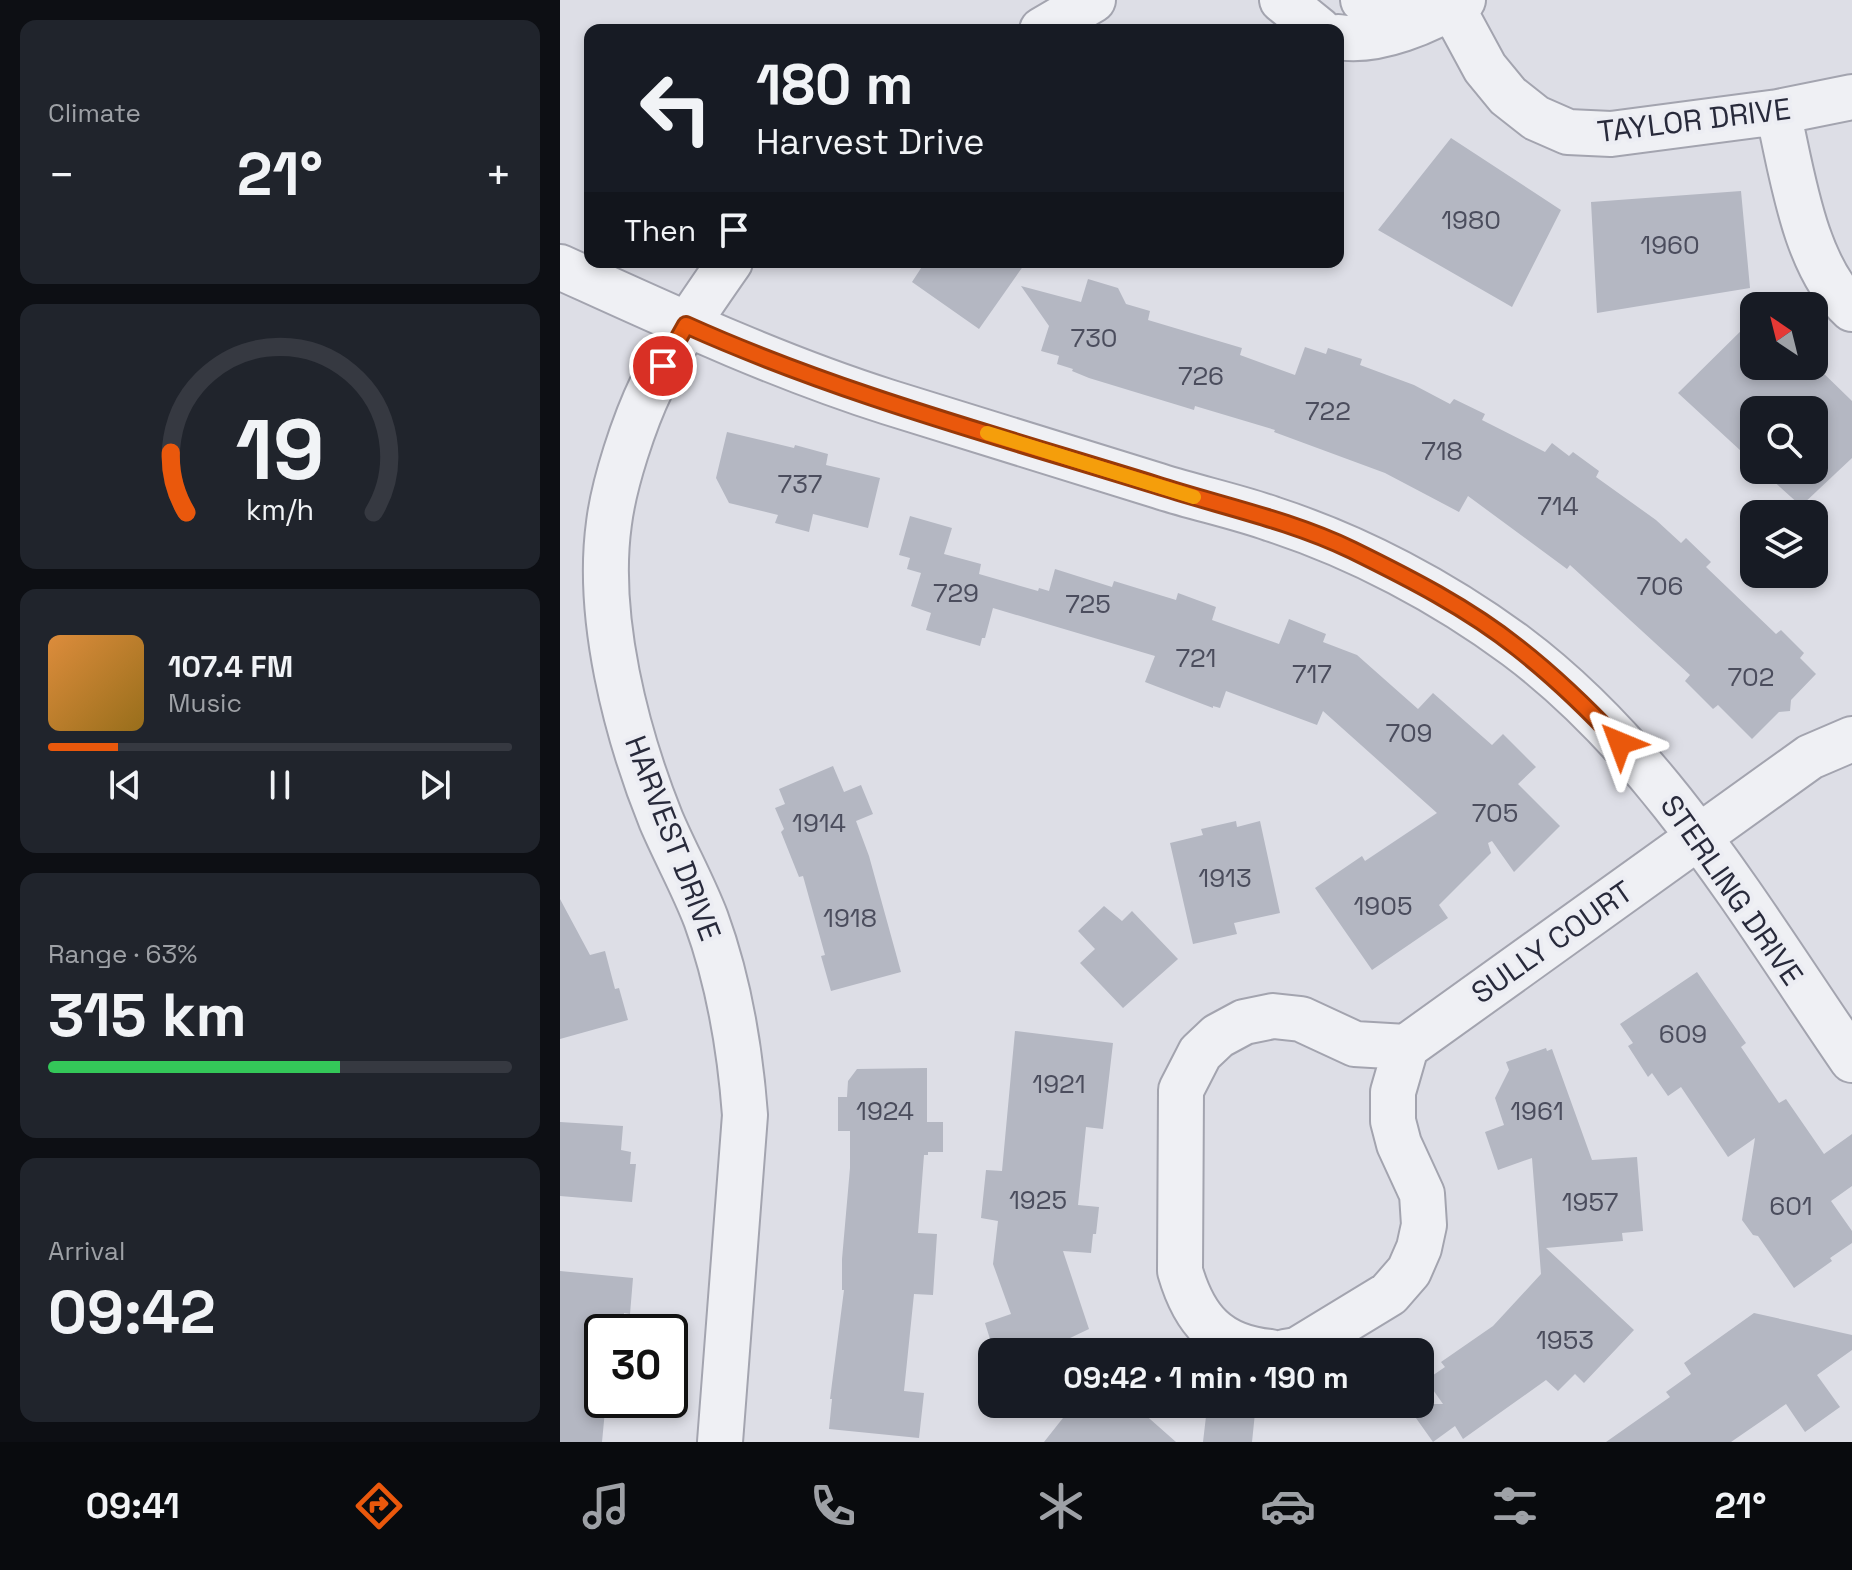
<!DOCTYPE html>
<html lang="en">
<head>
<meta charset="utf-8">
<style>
  :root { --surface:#171b24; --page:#20242c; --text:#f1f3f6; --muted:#9ea1a6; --line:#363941; --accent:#ea580c }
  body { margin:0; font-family:"Space Grotesk",sans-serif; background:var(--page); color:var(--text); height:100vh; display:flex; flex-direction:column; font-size:30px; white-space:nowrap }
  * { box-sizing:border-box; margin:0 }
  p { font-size:26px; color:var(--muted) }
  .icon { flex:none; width:44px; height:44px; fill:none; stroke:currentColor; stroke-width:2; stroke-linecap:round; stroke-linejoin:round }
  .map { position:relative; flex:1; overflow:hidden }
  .panel { display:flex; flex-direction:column; gap:20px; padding:20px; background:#0d0f14; width:560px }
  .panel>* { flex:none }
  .banner { position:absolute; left:24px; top:24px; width:760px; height:244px; border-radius:16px; box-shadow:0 4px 12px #0003; background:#171b24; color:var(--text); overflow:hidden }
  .needle { width:52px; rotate:325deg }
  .tools { position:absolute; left:1180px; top:292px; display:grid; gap:16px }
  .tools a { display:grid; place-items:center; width:88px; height:88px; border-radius:16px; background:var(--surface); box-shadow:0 4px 12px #0003; font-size:40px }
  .speed { position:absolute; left:24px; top:1314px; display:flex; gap:16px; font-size:40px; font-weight:700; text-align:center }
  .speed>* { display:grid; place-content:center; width:104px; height:104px; border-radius:50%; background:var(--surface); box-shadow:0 4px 12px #0003; line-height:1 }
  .speed .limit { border:4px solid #111; border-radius:12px; background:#fff; color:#111 }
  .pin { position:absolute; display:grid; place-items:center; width:68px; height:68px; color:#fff; margin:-34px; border:4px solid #fff; border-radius:50%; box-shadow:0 2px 8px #0007 }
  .me { position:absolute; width:88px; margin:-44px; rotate:316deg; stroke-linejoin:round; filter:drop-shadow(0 0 6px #0008) }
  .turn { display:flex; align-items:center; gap:28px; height:168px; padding:0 40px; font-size:36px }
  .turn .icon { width:104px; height:104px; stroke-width:2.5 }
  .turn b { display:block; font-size:56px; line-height:68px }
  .then { display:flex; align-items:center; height:76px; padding:0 40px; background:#0003; gap:16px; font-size:30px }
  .big { font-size:60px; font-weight:700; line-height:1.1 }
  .panel .card { flex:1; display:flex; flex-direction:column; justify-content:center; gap:12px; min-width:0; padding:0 28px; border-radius:16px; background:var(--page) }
  .panel .dial { align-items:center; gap:0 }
  .dial svg { height:208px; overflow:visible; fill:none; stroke:var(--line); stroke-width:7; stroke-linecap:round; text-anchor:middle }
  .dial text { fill:var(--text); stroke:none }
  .song { display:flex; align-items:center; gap:24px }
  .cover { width:96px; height:96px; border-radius:12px; background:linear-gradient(135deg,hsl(30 70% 55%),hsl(40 70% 35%)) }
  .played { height:8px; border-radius:4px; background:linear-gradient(90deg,var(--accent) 15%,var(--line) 15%) }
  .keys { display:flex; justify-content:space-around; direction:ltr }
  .heat { display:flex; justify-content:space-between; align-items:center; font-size:44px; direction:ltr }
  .charge { height:12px; border-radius:6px; background:linear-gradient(90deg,#34c759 63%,var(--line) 0) }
  .trip { position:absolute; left:418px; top:1338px; width:456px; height:80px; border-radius:16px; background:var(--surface); box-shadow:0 4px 12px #0003; font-weight:700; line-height:80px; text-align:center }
  .tab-bar { display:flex; height:128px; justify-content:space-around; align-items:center; background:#090b0e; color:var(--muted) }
  .tab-bar .icon { width:56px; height:56px }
  .tab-bar .on { color:var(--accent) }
  .tab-bar b { font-size:36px; color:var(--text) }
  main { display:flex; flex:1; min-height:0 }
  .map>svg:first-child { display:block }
</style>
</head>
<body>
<main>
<section class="panel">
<div class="card"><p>Climate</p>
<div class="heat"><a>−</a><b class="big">21°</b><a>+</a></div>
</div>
<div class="card dial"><svg viewBox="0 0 100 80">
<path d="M14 69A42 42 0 1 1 86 69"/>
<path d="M14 69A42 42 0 0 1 8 46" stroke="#ea580c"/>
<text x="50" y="56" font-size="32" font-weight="700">19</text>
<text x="50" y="72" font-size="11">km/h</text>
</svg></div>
<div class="card">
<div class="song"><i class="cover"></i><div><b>107.4 FM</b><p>Music</p></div></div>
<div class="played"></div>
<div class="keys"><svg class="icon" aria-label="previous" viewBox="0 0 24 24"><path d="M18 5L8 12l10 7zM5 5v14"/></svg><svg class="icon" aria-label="pause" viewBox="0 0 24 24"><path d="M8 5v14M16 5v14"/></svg><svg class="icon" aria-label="next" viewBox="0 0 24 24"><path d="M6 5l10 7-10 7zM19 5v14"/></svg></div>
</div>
<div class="card"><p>Range · 63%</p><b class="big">315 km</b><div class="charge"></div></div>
<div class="card"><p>Arrival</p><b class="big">09:42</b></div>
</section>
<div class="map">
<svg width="1292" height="1442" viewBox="0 0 1292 1442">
  <rect width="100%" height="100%" fill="#dddee6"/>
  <path fill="#b4b7c2" d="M891 138 1001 210 952 307 818 230Z
    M1181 191 1190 288 1037 313 1031 202Z
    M365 262H466L419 329 352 282Z
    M528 279 558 288 566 304 590 311 588 320 682 348 680 355 735 375 745 347 766 354 768 348 802 359 800 365 854 385 890 404 894 399 925 414 922 420 985 452 992 443 1009 456 1013 452 1039 471 1036 477 1096 520 1121 543 1126 538 1151 562 1146 567 1216 634 1221 630 1244 653 1240 658 1256 674 1231 700 1230 711 1219 712 1192 739 1158 705 1153 709 1125 681 1130 675 1010 565 1007 569 908 496 899 512 825 473 714 432 715 430 635 406 634 410 529 378 512 371 513 369 497 364 499 356 481 351 489 326 461 286 521 302Z
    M1194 318V366H1254V364L1292 401V458L1241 506 1201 470H1254V410H1194V463L1118 393Z
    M167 432 234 448 235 445 268 454 266 465 320 478 308 528 253 514 249 532 215 523 218 515 169 503 156 478Z
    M350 516 392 528 384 554 421 564 419 574 478 591 479 588 489 591 495 569 552 587 554 581 616 600 618 593 656 607 652 620 719 644 729 619 766 634 763 642 797 655 858 709 873 693 932 745 943 734 976 767 958 784 1000 826 954 872 932 841 928 843 931 853 879 905 888 918 812 970 755 888 802 856 805 861 877 813 763 711 757 725 666 691 660 708 653 706V708L585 682 595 656 433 608 425 638H422L420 646 366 630 371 613 351 606 361 573 347 569 350 558 339 555Z
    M273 766 284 792 301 785 313 814 296 821 309 856 341 972 271 991 261 956 265 955 243 876 239 877 221 832 224 829 215 808 225 804 219 789Z
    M676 821 677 827 700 821 720 913 674 923 677 934 633 944 610 843 643 835 641 829Z
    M0 899 30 955 45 951 55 989 59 988 68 1020 0 1039Z
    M544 906 562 921 572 911 618 959 563 1008 520 963 535 949 518 931Z
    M1137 972 1186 1043 1181 1047 1219 1103 1226 1099 1264 1154 1292 1134V1186L1271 1201 1292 1231V1243L1270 1258 1272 1261 1234 1288 1198 1236 1193 1235 1182 1220 1195 1138 1168 1157 1121 1087 1108 1096 1092 1073 1088 1077 1068 1046 1073 1043 1060 1024Z
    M455 1031 553 1043 543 1129 526 1127 518 1205 539 1207 536 1234H533L531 1253 503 1251 529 1329 510 1338 514 1352H434L425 1323 451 1314 433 1264 438 1221 421 1218 426 1170 442 1171Z
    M986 1048 987 1051 992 1049 1032 1160 1077 1157 1083 1231 1062 1233 1063 1241 986 1248 1074 1330 1024 1383 1015 1374 998 1391 986 1380 903 1439 895 1426 873 1442 846 1404H883L866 1380 885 1367 881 1362 933 1326 981 1274 972 1158 938 1170 925 1132 944 1125 935 1098 949 1070 946 1062Z
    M367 1068V1122H383V1152H368V1155H364L358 1233 377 1234 373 1295 354 1294 344 1391 364 1393 359 1438 269 1429 272 1399H270L284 1290H282V1259L290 1168V1131H278V1097H287L288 1081 297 1069Z
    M0 1122 63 1126 61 1150 71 1152 70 1164H76L72 1202 0 1196Z
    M0 1271 73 1278 70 1314 64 1313 63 1327 54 1326 53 1332H42V1400H46L42 1442H0Z
    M1194 1313 1292 1335V1350L1257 1375 1280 1407 1245 1432 1226 1404 1171 1442H1046L1110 1397 1106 1392 1131 1374 1124 1363Z
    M514 1404H573L616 1442H484Z
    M647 1408 695 1413 692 1442H643Z"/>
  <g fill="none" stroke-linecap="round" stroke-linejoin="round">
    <g stroke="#a3a4af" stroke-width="48">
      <path id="minor" d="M722 0 759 30
        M803 0 831 10 874 9
        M892 7 925 68 948 96 976 118 1008 132 1051 134 1218 112 1292 97
        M778 37C817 44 870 21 903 0
        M1218 112C1232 172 1244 266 1292 309
        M0 267C108 316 215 366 328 402 418 430 508 458 599 486 636 498 675 506 712 519 798 547 883 592 956 646 1098 752 1193 916 1292 1060
        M846 1047 1250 757 1292 739
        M710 1352C657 1347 634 1319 620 1271L621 1090 640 1053 658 1036 684 1022 713 1016 741 1019 795 1044 846 1047 833 1092V1121L839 1144 862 1194 864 1225 859 1248 849 1271 829 1294 737 1350 725 1352"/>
    </g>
    <g stroke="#a3a4af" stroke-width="48">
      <path id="tertiary" d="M482 30 533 0
        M160 1442 185 1115C180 1048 169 982 146 919 133 885 115 853 101 820 66 733 36 617 49 523 54 483 74 422 92 385 115 341 142 302 170 262"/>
    </g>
    <use href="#minor" stroke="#eff0f4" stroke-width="44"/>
    <use href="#tertiary" stroke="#eff0f4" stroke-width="44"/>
  </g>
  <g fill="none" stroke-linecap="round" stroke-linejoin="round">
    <g stroke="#983908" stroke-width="20">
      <path id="route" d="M103 366 126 325C277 393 438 436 596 485 661 506 730 520 792 550 849 578 908 608 958 648 995 677 1028 709 1060 743"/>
    </g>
    <use href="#route" stroke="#ea580c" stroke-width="14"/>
    <path stroke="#f59e0b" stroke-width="14" d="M427 433 634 497"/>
  </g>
  <g text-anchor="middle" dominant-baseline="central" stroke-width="8" stroke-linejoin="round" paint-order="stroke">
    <g font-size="26" fill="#4b4d5d">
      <text x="911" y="220">1980</text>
      <text x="1110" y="245">1960</text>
      <text x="534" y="338">730</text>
      <text x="641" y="376">726</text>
      <text x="768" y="411">722</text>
      <text x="882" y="451">718</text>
      <text x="240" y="484">737</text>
      <text x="998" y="506">714</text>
      <text x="1100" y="586">706</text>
      <text x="396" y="593">729</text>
      <text x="528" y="604">725</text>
      <text x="636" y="658">721</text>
      <text x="752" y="674">717</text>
      <text x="1191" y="677">702</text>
      <text x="849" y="733">709</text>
      <text x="935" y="813">705</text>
      <text x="259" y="823">1914</text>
      <text x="665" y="878">1913</text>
      <text x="823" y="906">1905</text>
      <text x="290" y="918">1918</text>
      <text x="1123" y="1034">609</text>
      <text x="499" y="1084">1921</text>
      <text x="325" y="1111">1924</text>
      <text x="977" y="1111">1961</text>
      <text x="478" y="1200">1925</text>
      <text x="1030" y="1202">1957</text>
      <text x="1231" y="1206">601</text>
      <text x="1005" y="1340">1953</text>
    </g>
    <g font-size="30" fill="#282a3b" stroke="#ecedf3">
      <text transform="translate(1134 120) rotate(-7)">TAYLOR DRIVE</text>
      <text transform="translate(113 838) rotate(69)">HARVEST DRIVE</text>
      <text transform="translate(1172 890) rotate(55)">STERLING DRIVE</text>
      <text transform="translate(992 942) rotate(-35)">SULLY COURT</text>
    </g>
  </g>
</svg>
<div class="tools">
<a><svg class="needle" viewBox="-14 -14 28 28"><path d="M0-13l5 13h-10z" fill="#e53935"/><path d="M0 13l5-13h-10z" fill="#9ea1a6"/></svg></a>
<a><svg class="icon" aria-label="search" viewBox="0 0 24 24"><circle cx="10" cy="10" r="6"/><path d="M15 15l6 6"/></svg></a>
<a><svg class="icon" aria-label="layers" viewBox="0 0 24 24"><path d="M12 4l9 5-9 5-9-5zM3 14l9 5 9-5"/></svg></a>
</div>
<div class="speed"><div class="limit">30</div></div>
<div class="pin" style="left:103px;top:366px;background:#d93025"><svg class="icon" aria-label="arrive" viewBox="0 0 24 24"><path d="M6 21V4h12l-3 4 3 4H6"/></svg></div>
<svg class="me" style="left:1060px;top:743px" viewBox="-20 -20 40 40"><path d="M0-17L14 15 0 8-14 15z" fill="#ea580c" stroke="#fff" stroke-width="4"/></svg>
<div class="trip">09:42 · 1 min · 190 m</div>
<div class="banner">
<div class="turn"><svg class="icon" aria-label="left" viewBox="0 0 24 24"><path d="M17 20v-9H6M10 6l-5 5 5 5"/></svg><div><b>180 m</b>Harvest Drive</div></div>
<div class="then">Then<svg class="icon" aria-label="arrive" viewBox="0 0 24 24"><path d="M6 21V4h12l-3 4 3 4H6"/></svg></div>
</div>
</div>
</main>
<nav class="tab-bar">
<b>09:41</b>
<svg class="icon on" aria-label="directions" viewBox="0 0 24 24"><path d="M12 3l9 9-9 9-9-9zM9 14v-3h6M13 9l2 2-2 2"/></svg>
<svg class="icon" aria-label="music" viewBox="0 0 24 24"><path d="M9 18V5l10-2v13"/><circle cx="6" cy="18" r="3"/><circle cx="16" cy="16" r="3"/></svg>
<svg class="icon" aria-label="phone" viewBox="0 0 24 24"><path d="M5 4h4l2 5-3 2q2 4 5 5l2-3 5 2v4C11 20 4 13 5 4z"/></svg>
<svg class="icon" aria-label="climate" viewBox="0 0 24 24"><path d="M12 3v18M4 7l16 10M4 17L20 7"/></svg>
<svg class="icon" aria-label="car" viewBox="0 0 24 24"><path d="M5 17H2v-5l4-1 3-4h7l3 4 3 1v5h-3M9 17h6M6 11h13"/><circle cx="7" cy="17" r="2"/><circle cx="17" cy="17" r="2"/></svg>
<svg class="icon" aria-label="filters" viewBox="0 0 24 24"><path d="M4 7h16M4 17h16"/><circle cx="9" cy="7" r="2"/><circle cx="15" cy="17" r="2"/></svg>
<b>21°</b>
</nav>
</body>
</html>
